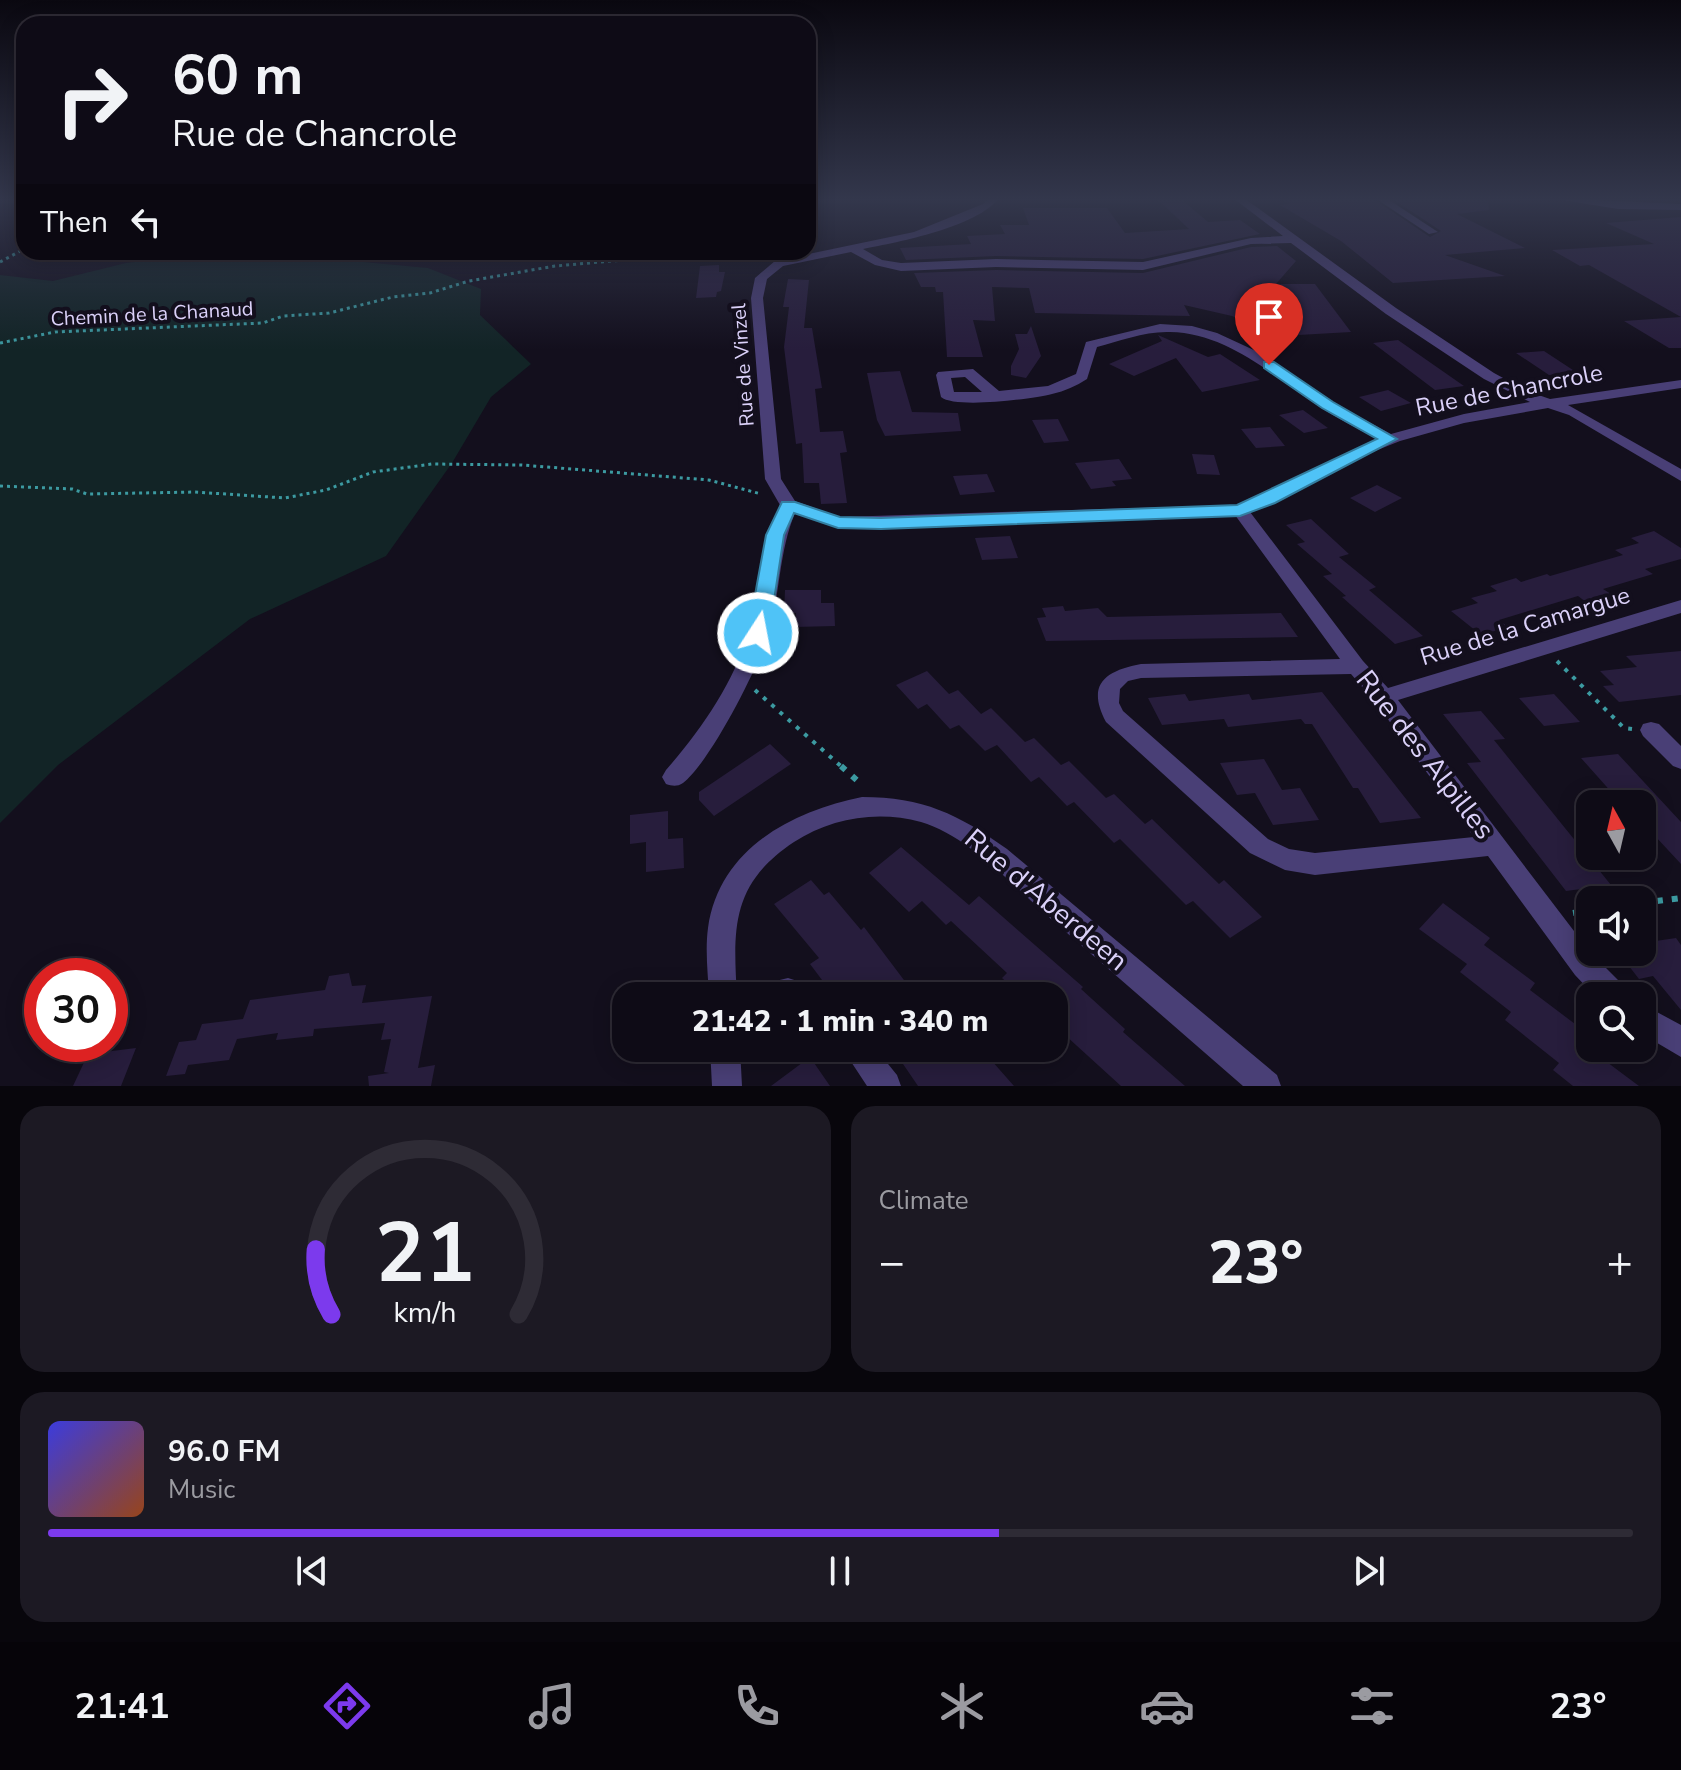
<!DOCTYPE html>
<html lang="en">
<head>
<meta charset="utf-8">
<style>
  :root { --surface:#0e0b16; --page:#1c1923; --text:#f1f3f6; --muted:#9b9ba1; --line:#2e2b35; --accent:#7c3aed }
  body { margin:0; font-family:"Nunito Sans",sans-serif; background:var(--page); color:var(--text); height:100vh; display:flex; flex-direction:column; font-size:30px; white-space:nowrap }
  * { box-sizing:border-box; margin:0 }
  p { font-size:26px; color:var(--muted) }
  .icon { flex:none; width:44px; height:44px; fill:none; stroke:currentColor; stroke-width:2; stroke-linecap:round; stroke-linejoin:round }
  .map { position:relative; height:1086px; overflow:hidden }
  .panel { display:flex; flex-direction:column; gap:20px; padding:20px; background:#08060c; flex:1 }
  .panel>* { flex:none }
  .top-card { position:absolute; left:16px; top:16px; width:800px; height:244px; border-radius:24px; box-shadow:0 4px 20px #0003,0 0 0 2px var(--line); background:#0e0b16; color:var(--text); overflow:hidden }
  .needle { width:52px; rotate:352deg }
  .fabs { position:absolute; left:1576px; top:790px; display:grid; gap:16px }
  .fabs a { display:grid; place-items:center; width:80px; height:80px; border-radius:16px; background:var(--surface); box-shadow:0 4px 20px #0003,0 0 0 2px var(--line); font-size:40px }
  .speed { position:absolute; left:24px; top:958px; display:flex; gap:16px; font-size:40px; font-weight:700; text-align:center }
  .speed>* { display:grid; place-content:center; width:104px; height:104px; border-radius:50%; background:var(--surface); box-shadow:0 4px 20px #0003,0 0 0 2px var(--line); line-height:1 }
  .speed .limit { border:12px solid #d22; background:#fff; color:#111 }
  .pin { position:absolute; display:grid; place-items:center; width:68px; height:68px; color:#fff; margin:-82px -34px; border-radius:50% 50% 50% 0; rotate:-45deg; box-shadow:0 0 8px #0007 }
  .pin .icon { rotate:45deg }
  .me { position:absolute; width:88px; margin:-44px; rotate:11deg; stroke-linejoin:round; filter:drop-shadow(0 0 6px #0008) }
  .turn { display:flex; align-items:center; gap:28px; height:168px; padding:0 24px; font-size:36px }
  .turn .icon { width:104px; height:104px; stroke-width:2.5 }
  .turn b { display:block; font-size:56px; line-height:68px }
  .then { display:flex; align-items:center; height:76px; padding:0 24px; background:#0003; gap:16px; font-size:30px }
  .big { font-size:60px; font-weight:800; line-height:1.1 }
  .panel .tile { flex:1; display:flex; flex-direction:column; justify-content:center; gap:12px; min-width:0; padding:0 28px; border-radius:24px; background:var(--page) }
  .panel .dial { align-items:center; gap:0 }
  .dial svg { height:208px; overflow:visible; fill:none; stroke:var(--line); stroke-width:7; stroke-linecap:round; text-anchor:middle }
  .dial text { fill:var(--text); stroke:none }
  .song { display:flex; align-items:center; gap:24px }
  .cover { width:96px; height:96px; border-radius:12px; background:linear-gradient(135deg,hsl(240 70% 55%),hsl(20 70% 35%)) }
  .played { height:8px; border-radius:4px; background:linear-gradient(90deg,var(--accent) 60%,var(--line) 60%) }
  .keys { display:flex; justify-content:space-around; direction:ltr }
  .heat { display:flex; justify-content:space-between; align-items:center; font-size:44px; direction:ltr }
  .panel .tiles { flex:1; display:grid; gap:20px; grid-template-columns:1fr 1fr }
  .tile:last-child { grid-column:span 2 }
  .trip { position:absolute; left:612px; top:982px; width:456px; height:80px; border-radius:24px; background:var(--surface); box-shadow:0 4px 20px #0003,0 0 0 2px var(--line); font-weight:800; line-height:80px; text-align:center }
  .menu { display:flex; height:128px; justify-content:space-around; align-items:center; background:#060409; color:var(--muted) }
  .menu .icon { width:56px; height:56px }
  .menu .selected { color:var(--accent) }
  .menu b { font-size:36px; color:var(--text) }
  .map>svg:first-child { display:block }
</style>
</head>
<body>
<div class="map">
<svg width="1681" height="1086" viewBox="0 0 1681 1086">
  <rect width="100%" height="100%" fill="#130f1d"/>
  <path fill="#122426" d="M207 254 309 257 428 268 481 289 480 315 531 364 491 397 452 463 386 556 250 619 58 765 0 823V275L53 281 126 263Z"/>
  <path fill="#271d3c" d="M1156 198H1180L1208 222 1240 220 1260 234 1143 259 996 256 906 260 900 248 971 244 967 236 1005 234 1000 225H1029L1023 208H1107L1125 233 1189 229Z
    M1278 198H1372L1430 237 1441 231 1391 198H1488L1489 210 1457 214 1525 248 1445 255 1505 276 1393 283 1341 241 1280 205 1289 204Z
    M1681 217V348H1669L1624 321 1681 317 1589 265 1580 266 1552 250 1654 244 1606 223Z
    M1277 246 1296 261 1276 284H1315L1351 332 1281 336 1232 316 1184 305 1190 316 1035 313 1029 288 992 287 995 321 973 320 983 357H947L943 292H936L935 287H921L914 273 996 270 1143 273 1251 247Z
    M719 265V272H725L721 291 717 292 716 297 696 298 700 266Z
    M788 279 809 280 804 328H812L822 388 815 389 820 432 843 431 847 452 840 453 847 503 821 504 819 483H804L802 443 796 444 784 347 789 307H783Z
    M1031 326 1041 356 1026 378 1011 375V366L1019 349 1015 334H1027Z
    M1158 335 1208 357 1220 354 1260 380 1202 392 1176 358 1134 376 1109 364 1162 341Z
    M1398 340 1464 386 1435 390 1373 343Z
    M1544 351 1547 353 1576 372 1549 375 1516 353Z
    M900 371 912 412 958 413 961 431 885 436 877 420 867 373Z
    M1388 390 1411 403 1381 411 1359 397Z
    M1303 410 1328 428 1304 433 1279 415Z
    M1058 419 1069 441 1044 443 1032 420Z
    M1270 427 1285 446 1256 448 1241 429Z
    M1192 454 1214 455 1220 475 1197 474Z
    M1119 459 1132 479 1112 481 1116 486 1091 489 1075 463Z
    M987 474 995 492 960 495 953 476Z
    M1377 485 1402 498 1375 512 1350 498Z
    M1311 519 1349 554 1339 557 1376 587 1369 590 1423 636 1395 644 1342 597 1346 596 1323 576 1332 574 1297 544 1305 542 1286 525Z
    M1654 531 1681 548V559L1645 569 1653 574 1603 589 1611 594 1586 602 1578 596 1499 620 1508 627 1481 635 1451 611 1478 603 1471 598 1497 591 1490 586 1516 578 1521 582 1547 574 1550 576 1623 555 1615 550 1639 543 1631 538Z
    M1010 536 1018 558 982 560 975 538Z
    M785 590H821V603H834L835 626 795 627 796 613H784Z
    M1063 606 1065 611 1098 608 1107 617 1281 613 1298 637 1046 641 1037 618 1046 617 1042 608Z
    M1681 651V695L1619 702 1603 686 1614 685 1600 671 1637 667 1626 656Z
    M927 671 949 694 958 690 981 714 991 708 1025 742 1034 738 1061 765 1069 761 1106 798 1114 794 1145 824 1152 819 1219 884 1224 880 1262 917 1230 938 1193 901 1186 905 1120 839 1114 843 1074 802 1067 806 1039 777 1031 782 997 745 985 751 959 725 950 729 927 704 918 709 896 685Z
    M1322 692 1421 818 1380 823 1358 788H1353L1312 724H1305L1301 719 1228 727 1224 719 1162 725 1148 698 1185 694 1189 701 1249 694 1252 700Z
    M1554 694 1580 722 1544 726 1519 698Z
    M1481 711 1505 739 1494 740 1611 885 1566 891 1467 763 1481 762 1443 714Z
    M770 744 791 764 714 816 699 800V792Z
    M1618 754 1681 822V864L1642 822V804H1622L1581 758Z
    M1264 759 1282 790 1300 788 1319 820 1273 825 1255 793 1237 795 1220 763Z
    M668 811V839L683 838 684 868 646 872V842L630 844V815Z
    M901 847 969 905 979 896 1083 987 1081 989 1125 1029 1123 1032 1185 1086H1121L1054 1025V996H1022L1002 978 1007 973 951 921 946 925 922 901 909 912 869 873Z
    M811 880 824 895 829 892 861 930 864 927 916 996H834L810 964 819 958 774 904Z
    M1443 903 1490 938 1484 945 1535 983 1530 990 1583 1030 1576 1039 1639 1086H1573L1553 1070 1559 1063 1505 1020 1511 1012 1460 972 1467 964 1419 929Z
    M1676 938 1681 945V1010L1653 976 1639 979 1618 952H1642V943Z
    M349 973 352 986 366 985 362 1003 432 996 418 1068 435 1065 431 1086H369L368 1076 389 1073 384 1072 391 1039 381 1040 385 1023 314 1029 313 1036 276 1040 278 1033 237 1039 229 1060 188 1065 185 1074 166 1076 179 1042 196 1040 202 1024 243 1019 250 1000 325 990 329 976Z
    M136 1048 121 1086H73L88 1054Z
    M917 1048H957L971 1064 984 1052 1014 1086H918L901 1061Z
    M810 1057 830 1086H771Z"/>
  <g fill="none" stroke-linecap="round" stroke-linejoin="round">
    <path stroke="#3c9aa1" stroke-width="3" stroke-dasharray="3 4" stroke-linecap="butt" d="M0 262 24 249
      M0 343 55 332 263 323 283 316 329 313 393 297 430 293 469 281 555 266 668 256 759 260
      M0 486 72 489 87 494 195 492 285 498 326 490 373 472 432 464 522 465 709 480 761 494"/>
    <path stroke="#3c9aa1" stroke-width="4" stroke-dasharray="4 7" stroke-linecap="butt" d="M1557 661 1624 728 1632 729
      M755 690 843 768"/>
    <path stroke="#3c9aa1" stroke-width="6" stroke-dasharray="6 9" stroke-linecap="butt" d="M841 766 862 785
      M1642 903 1681 898
      M1573 913 1590 910"/>
    <path fill="#493f76" fill-rule="evenodd" d="M989 198H999C977 227 899 242 863 249L882 260 901 263 996 259 1143 262 1251 238 1283 236 1233 198H1244L1396 308 1494 373 1527 391 1550 399 1681 380V388L1568 405 1681 469V481L1569 415 1548 408 1464 423 1400 441 1360 457 1250 512 1363 661 1388 688 1681 600V613L1398 700 1590 952 1624 986 1628 996H1595L1575 975 1488 856 1315 875 1285 870 1250 853 1106 722C1086 684 1105 671 1141 664L1340 659 1235 515 881 528 838 527 795 513C779 551 780 594 769 633 758 668 711 761 683 783 677 787 672 786 666 784L662 777 666 770C701 730 733 684 749 632 762 590 763 546 780 505L765 479 751 298 755 278 775 261 914 232 983 204ZM1291 243 1386 314 1484 379 1530 402 1464 414 1391 434 1337 405 1256 351 1217 333 1192 326 1160 324 1086 342 1076 374 1048 386 999 391 973 369 938 372 936 375 941 397C955 409 1032 399 1052 394 1065 391 1076 386 1087 379L1097 347C1120 341 1145 331 1170 332 1227 333 1272 375 1317 405 1336 418 1357 428 1377 439L1237 505 840 517 795 501 781 479 763 298 767 279 783 266 851 252 875 265 901 271 996 267 1143 270 1251 244ZM965 377 982 392H954L951 378ZM1351 674 1376 703 1474 837 1315 853 1289 849 1268 839 1123 711 1119 703 1120 689 1128 681 1141 678Z
      M1375 198H1386L1438 232 1429 234Z
      M1550 198 1681 204V210L1618 209Z
      M1651 722 1659 724 1681 746V769L1673 766 1643 736 1640 730 1643 724Z
      M862 797C923 797 958 814 1007 849L1277 1075 1281 1086H1243C1179 1030 1115 975 1051 919 1016 888 967 835 921 822 877 810 831 818 794 842 731 884 733 928 737 996H709C708 974 705 950 708 928 719 849 792 811 862 797Z
      M788 978 813 986 817 996H751L755 986Z
      M1642 1004 1681 1025V1057L1642 1034Z
      M710 1048H740L742 1086H712Z
      M842 1048H875L897 1075 901 1086H867Z"/>
  </g>
  <linearGradient id="sky" x2="0" y2="1"><stop stop-color="#0a0810"/><stop offset="0.57" stop-color="#33374c"/><stop offset="1" stop-color="#33374c" stop-opacity="0"/></linearGradient>
  <rect width="1681" height="350" fill="url(#sky)"/>
  <path fill="#4fc3f7" stroke="#337fa1" stroke-width="2" d="M1264 362H1274L1333 402 1397 439 1275 503 1240 516 881 529 838 528 794 513 784 535 769 633 758 640 748 633 766 535 782 502H795L840 517 881 518 1237 505 1377 439 1322 408 1264 368Z"/>
  <g text-anchor="middle" dominant-baseline="central" stroke-width="8" stroke-linejoin="round" paint-order="stroke">
    <g font-size="20" fill="#dbd1f9" stroke="#130f1d">
      <text transform="translate(152 314) rotate(-3)">Chemin de la Chanaud</text>
      <text transform="translate(743 365) rotate(-94)">Rue de Vinzel</text>
    </g>
    <g font-size="24" fill="#dbd1f9" stroke="#130f1d">
      <text transform="translate(1509 390) rotate(-11)">Rue de Chancrole</text>
      <text transform="translate(1525 626) rotate(-17)">Rue de la Camargue</text>
    </g>
    <g font-size="28" fill="#dbd1f9" stroke="#130f1d">
      <text transform="translate(1425 755) rotate(52)">Rue des Alpilles</text>
      <text transform="translate(1046 900) rotate(40)">Rue d'Aberdeen</text>
    </g>
  </g>
</svg>
<div class="fabs">
<a><svg class="needle" viewBox="-14 -14 28 28"><path d="M0-13l5 13h-10z" fill="#e53935"/><path d="M0 13l5-13h-10z" fill="#9b9ba1"/></svg></a>
<a><svg class="icon" aria-label="sound" viewBox="0 0 24 24"><path d="M4 9h4l5-4v14l-5-4H4zM17 9q2 3 0 6"/></svg></a>
<a><svg class="icon" aria-label="search" viewBox="0 0 24 24"><circle cx="10" cy="10" r="6"/><path d="M15 15l6 6"/></svg></a>
</div>
<div class="speed"><div class="limit">30</div></div>
<div class="pin" style="left:1269px;top:365px;background:#d93025"><svg class="icon" aria-label="arrive" viewBox="0 0 24 24"><path d="M6 21V4h12l-3 4 3 4H6"/></svg></div>
<svg class="me" style="left:758px;top:633px" viewBox="-20 -20 40 40"><circle r="17" fill="#4fc3f7" stroke="#fff" stroke-width="3"/><path d="M0-11L8 9 0 5-8 9z" fill="#fff"/></svg>
<div class="trip">21:42 · 1 min · 340 m</div>
<div class="top-card">
<div class="turn"><svg class="icon" aria-label="right" viewBox="0 0 24 24"><path d="M7 20v-9h11M14 6l5 5-5 5"/></svg><div><b>60 m</b>Rue de Chancrole</div></div>
<div class="then">Then<svg class="icon" aria-label="left" viewBox="0 0 24 24"><path d="M17 20v-9H6M10 6l-5 5 5 5"/></svg></div>
</div>
</div>
<section class="panel">
<div class="tiles">
<div class="tile dial"><svg viewBox="0 0 100 80">
<path d="M14 69A42 42 0 1 1 86 69"/>
<path d="M14 69A42 42 0 0 1 8 44" stroke="#7c3aed"/>
<text x="50" y="56" font-size="32" font-weight="700">21</text>
<text x="50" y="72" font-size="11">km/h</text>
</svg></div>
<div class="tile"><p>Climate</p>
<div class="heat"><a>−</a><b class="big">23°</b><a>+</a></div>
</div>
<div class="tile">
<div class="song"><i class="cover"></i><div><b>96.0 FM</b><p>Music</p></div></div>
<div class="played"></div>
<div class="keys"><svg class="icon" aria-label="previous" viewBox="0 0 24 24"><path d="M18 5L8 12l10 7zM5 5v14"/></svg><svg class="icon" aria-label="pause" viewBox="0 0 24 24"><path d="M8 5v14M16 5v14"/></svg><svg class="icon" aria-label="next" viewBox="0 0 24 24"><path d="M6 5l10 7-10 7zM19 5v14"/></svg></div>
</div>
</div>
</section>
<nav class="menu">
<b>21:41</b>
<svg class="icon selected" aria-label="directions" viewBox="0 0 24 24"><path d="M12 3l9 9-9 9-9-9zM9 14v-3h6M13 9l2 2-2 2"/></svg>
<svg class="icon" aria-label="music" viewBox="0 0 24 24"><path d="M9 18V5l10-2v13"/><circle cx="6" cy="18" r="3"/><circle cx="16" cy="16" r="3"/></svg>
<svg class="icon" aria-label="phone" viewBox="0 0 24 24"><path d="M5 4h4l2 5-3 2q2 4 5 5l2-3 5 2v4C11 20 4 13 5 4z"/></svg>
<svg class="icon" aria-label="climate" viewBox="0 0 24 24"><path d="M12 3v18M4 7l16 10M4 17L20 7"/></svg>
<svg class="icon" aria-label="car" viewBox="0 0 24 24"><path d="M5 17H2v-5l4-1 3-4h7l3 4 3 1v5h-3M9 17h6M6 11h13"/><circle cx="7" cy="17" r="2"/><circle cx="17" cy="17" r="2"/></svg>
<svg class="icon" aria-label="filters" viewBox="0 0 24 24"><path d="M4 7h16M4 17h16"/><circle cx="9" cy="7" r="2"/><circle cx="15" cy="17" r="2"/></svg>
<b>23°</b>
</nav>
</body>
</html>
